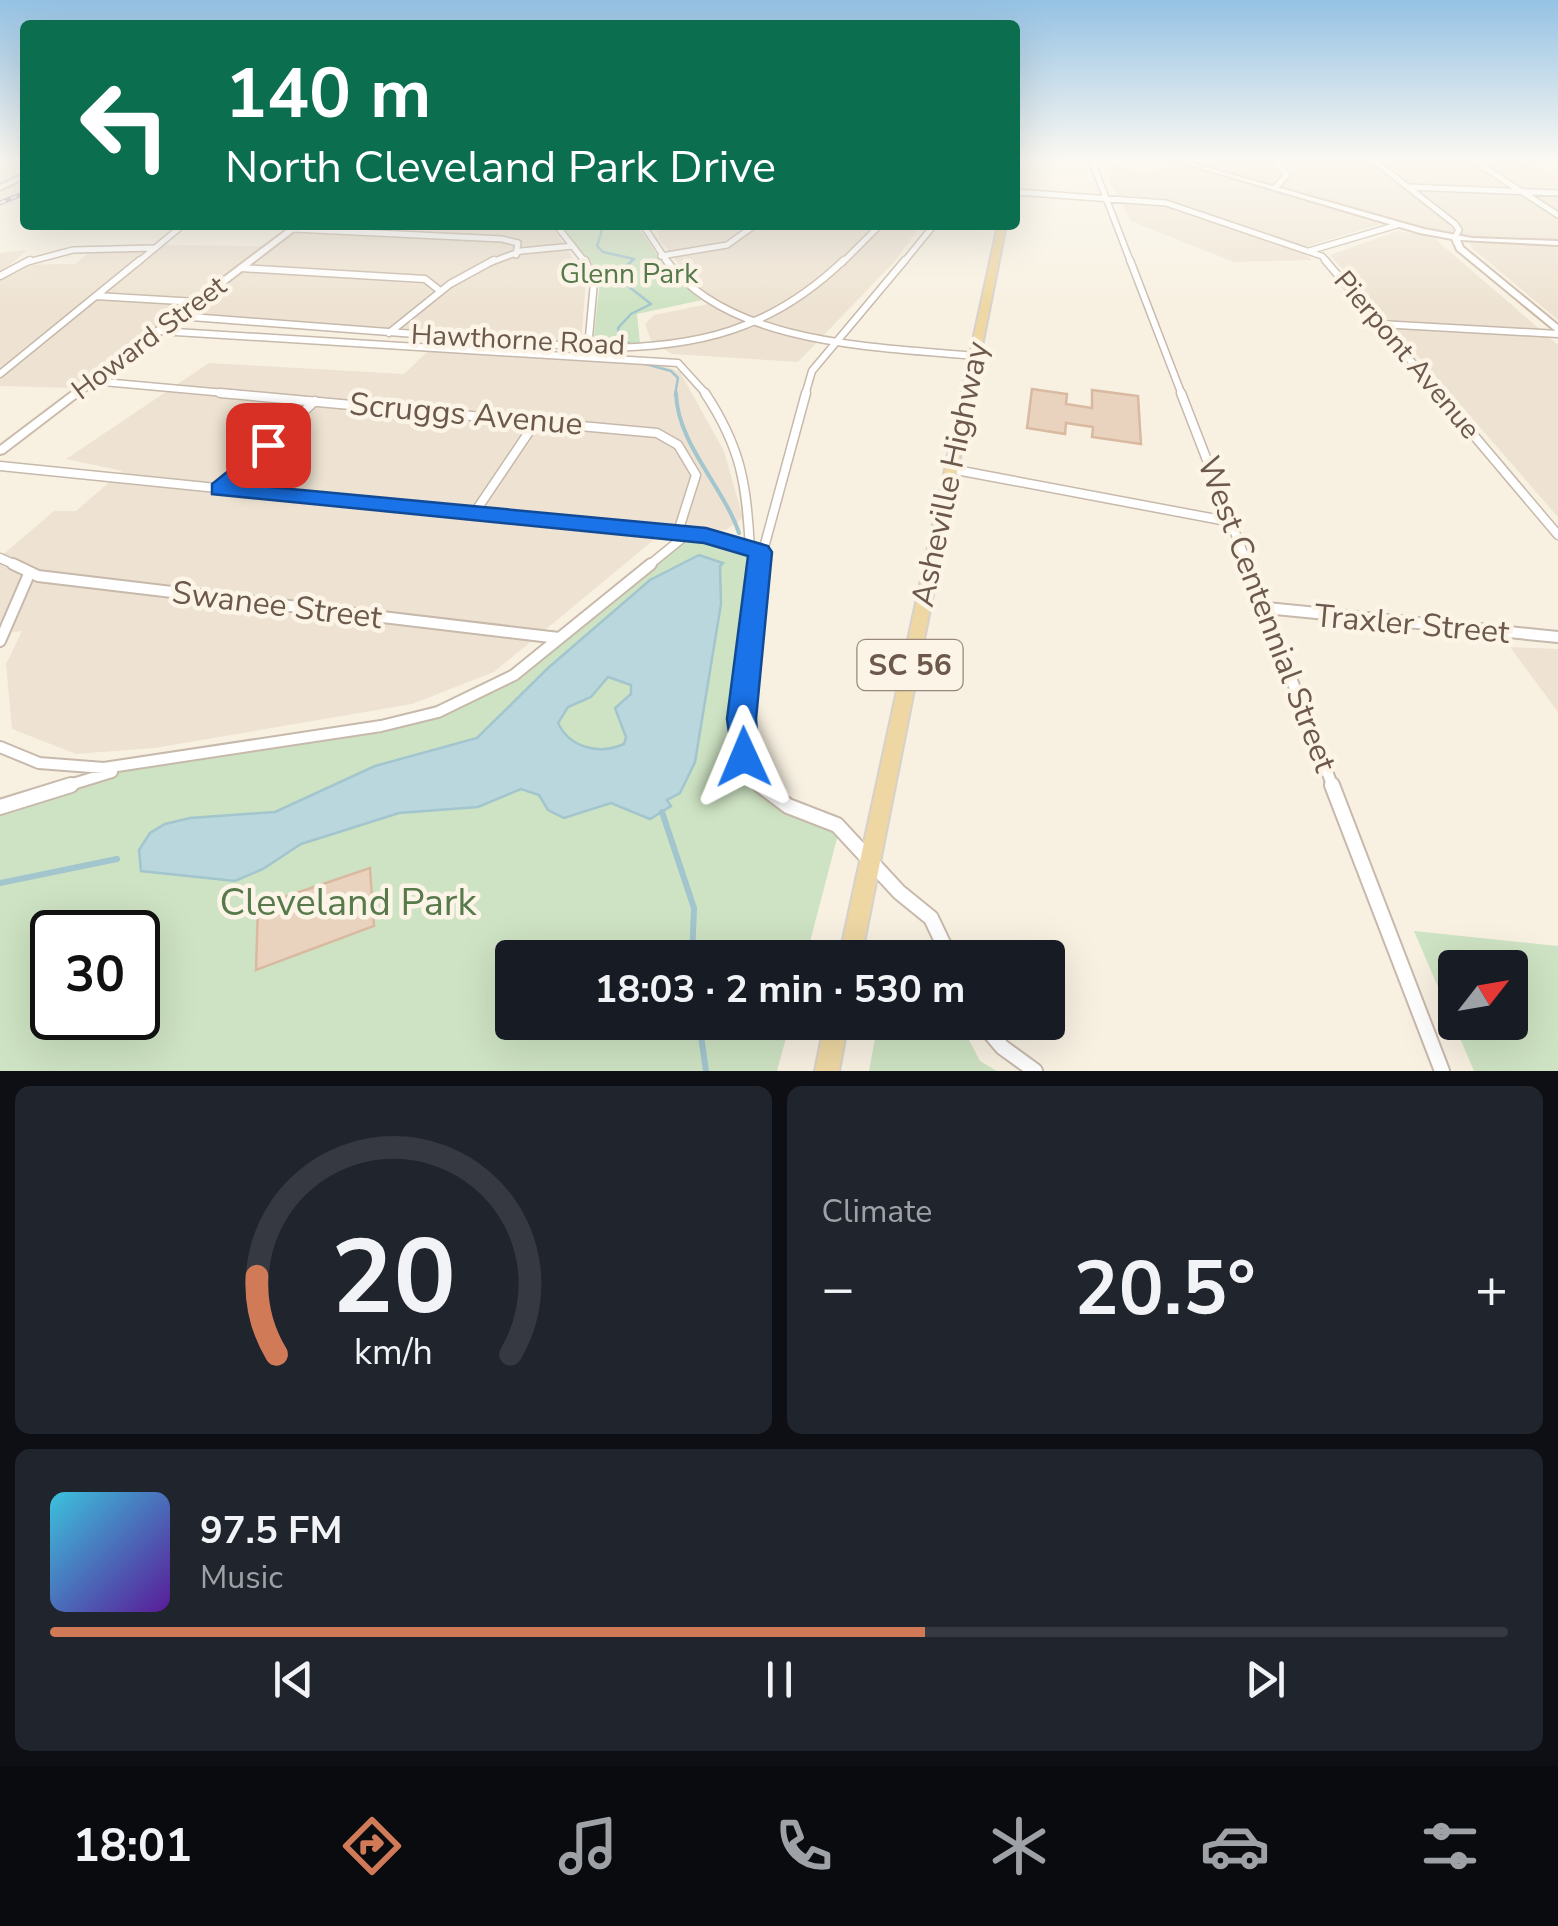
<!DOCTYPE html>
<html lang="en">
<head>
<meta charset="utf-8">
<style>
  :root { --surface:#171b24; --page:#20242c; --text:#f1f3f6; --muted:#9ea1a6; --line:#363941; --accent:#d17a58 }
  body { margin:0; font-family:"Nunito Sans",sans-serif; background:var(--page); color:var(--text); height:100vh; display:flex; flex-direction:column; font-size:38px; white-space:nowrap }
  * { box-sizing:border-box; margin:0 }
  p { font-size:32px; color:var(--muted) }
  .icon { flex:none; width:55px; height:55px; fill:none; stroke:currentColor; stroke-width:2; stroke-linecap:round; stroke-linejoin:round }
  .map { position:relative; height:1071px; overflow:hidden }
  .drawer { display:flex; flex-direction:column; gap:15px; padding:15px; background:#0d0f14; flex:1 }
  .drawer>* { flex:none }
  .top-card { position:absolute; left:20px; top:20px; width:1000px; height:210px; border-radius:10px; box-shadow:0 10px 40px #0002; background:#0b6e4f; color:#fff; overflow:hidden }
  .needle { width:65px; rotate:59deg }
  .tools { position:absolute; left:1438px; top:950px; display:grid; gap:20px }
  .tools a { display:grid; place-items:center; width:90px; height:90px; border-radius:10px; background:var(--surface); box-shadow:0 10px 40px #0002; font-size:50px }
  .speed { position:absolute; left:30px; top:910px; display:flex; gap:20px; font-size:50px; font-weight:700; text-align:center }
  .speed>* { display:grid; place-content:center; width:130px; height:130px; border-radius:50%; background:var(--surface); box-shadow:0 10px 40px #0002; line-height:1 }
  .speed .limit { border:5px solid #111; border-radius:15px; background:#fff; color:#111 }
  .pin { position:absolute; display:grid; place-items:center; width:85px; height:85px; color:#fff; margin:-42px; border-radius:20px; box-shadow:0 5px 15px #0006 }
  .me { position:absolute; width:110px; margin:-55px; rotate:359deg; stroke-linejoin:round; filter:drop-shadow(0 0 8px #0008) }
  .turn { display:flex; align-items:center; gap:35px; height:210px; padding:0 40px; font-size:45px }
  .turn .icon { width:130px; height:130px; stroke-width:2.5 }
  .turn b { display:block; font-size:70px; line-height:85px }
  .big { font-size:75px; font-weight:700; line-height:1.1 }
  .drawer .widget { flex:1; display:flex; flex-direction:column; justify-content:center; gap:15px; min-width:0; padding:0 35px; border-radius:15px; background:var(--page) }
  .drawer .dial { align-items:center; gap:0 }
  .dial svg { height:260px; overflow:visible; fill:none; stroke:var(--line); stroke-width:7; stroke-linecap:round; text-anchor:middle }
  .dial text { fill:var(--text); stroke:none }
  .song { display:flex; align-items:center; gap:30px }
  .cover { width:120px; height:120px; border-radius:15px; background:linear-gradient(135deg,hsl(190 70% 55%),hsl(270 70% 35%)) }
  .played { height:10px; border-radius:5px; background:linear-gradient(90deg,var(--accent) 60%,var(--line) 60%) }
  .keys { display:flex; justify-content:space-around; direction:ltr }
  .heat { display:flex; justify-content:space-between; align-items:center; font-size:55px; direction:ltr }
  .drawer .tiles { flex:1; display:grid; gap:15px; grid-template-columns:1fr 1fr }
  .widget:last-child { grid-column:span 2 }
  .trip { position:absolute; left:495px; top:940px; width:570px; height:100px; border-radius:10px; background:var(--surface); box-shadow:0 10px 40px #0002; font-weight:700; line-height:100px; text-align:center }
  .tabs { display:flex; height:160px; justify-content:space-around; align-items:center; background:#090b0e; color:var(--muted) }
  .tabs .icon { width:70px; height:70px }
  .tabs .active { color:var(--accent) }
  .tabs b { font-size:45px; color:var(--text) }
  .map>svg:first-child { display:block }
</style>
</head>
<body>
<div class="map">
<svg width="1558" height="1071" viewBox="0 0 1558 1071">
  <rect width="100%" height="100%" fill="#f8f1e2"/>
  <path fill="#eee3d2" d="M1180 159H1525L1558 176V320L1472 248 1468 236 1408 225Z
    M1106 162 1144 172 1178 162 1381 224 1297 249 1313 260 1234 262 1131 221 1105 172Z
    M305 225H551L586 279 581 344 190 314Z
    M656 225H921L895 261 798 362 672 354 651 341 645 324 654 315 718 302 694 284 660 240Z
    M1398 231 1433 237 1558 345V517L1330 255Z
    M167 245 262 246 73 388 0 386V253L27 250 10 265 75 264 90 252Z
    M429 350 655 362 680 372 724 451 743 518 726 530 667 529 494 672 412 704 155 748 76 754 12 729 6 664 22 631 0 634V557L54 511H76L122 471 66 459 209 363 404 374Z
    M1510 647 1558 649V712Z"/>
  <path fill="#cee3c3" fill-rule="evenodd" d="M561 225H637L664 265 702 300 637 314 640 343 593 344 599 289 594 271Z
    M706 536 759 555 741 719 760 785 840 827 806 957 512 958V1022L790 1023 777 1071H0V812L99 775 351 730 491 689 663 551ZM52 932H138V1018H52Z
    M1414 931 1558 946V1071H1474ZM1455 968H1510V1022H1455Z
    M878 1023H960L980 1061 997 1071H869Z"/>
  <path fill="#bad7de" stroke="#a2c5ce" stroke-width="2.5" fill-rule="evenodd" d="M699 555 723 563 720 566 721 604 695 762 680 793 667 800 671 806 650 819 611 803 564 818 548 810 539 795 521 789 478 807 399 813 301 844 263 869 235 881 141 871 139 850 150 833 165 824 190 818 275 812 375 766 477 738 548 668 650 580ZM608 677 631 685V694L615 708 626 737 624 744C599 755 570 748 558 723L568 707 591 697Z"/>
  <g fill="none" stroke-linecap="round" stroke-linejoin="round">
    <path stroke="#a2c5ce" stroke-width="2.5" d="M585 225 602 230 597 246 603 252 634 259 620 271 619 279 651 304 631 314 618 328 620 340 629 343
      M642 363 671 371 678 378 675 395"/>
    <path stroke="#a2c5ce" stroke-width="4" d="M676 393C677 443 723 486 739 533"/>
    <path stroke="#a2c5ce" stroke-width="6" d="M662 812 694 908 692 958
      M0 883 117 859
      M699 1022 706 1071"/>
  </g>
  <path fill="#e9d2be" stroke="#d9baa1" stroke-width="2.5" d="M1032 389 1067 394 1066 404 1092 408V390L1138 396 1141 444 1092 437 1093 427 1066 423 1065 434 1027 428Z
    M370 868 374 926 256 970 258 906Z"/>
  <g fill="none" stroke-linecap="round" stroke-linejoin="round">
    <g stroke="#c7b9ab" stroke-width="8">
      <path id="street-far4" d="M1091 159 1131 263
        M1273 159 1287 175 1275 188
        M1372 159 1455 224 1459 230 1455 237
        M1471 159 1558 215
        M1408 187 1558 193
        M1015 192 1166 203 1322 256 1328 263
        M556 225 586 263
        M643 225 668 263
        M294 229 502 239 518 243 516 255
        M1309 251 1397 225
        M661 256 727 245 755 225
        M24 263 73 250 153 248
        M137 263 183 225
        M489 263 521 251 573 246
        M842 263 880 225
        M903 263 934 225"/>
    </g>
    <g stroke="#c7b9ab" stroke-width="9">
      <path id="street-far3" d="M585 260 594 282 588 348
        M666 260C729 346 880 347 976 356
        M1130 260 1182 395
        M1325 260 1440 395
        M241 268 425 279 439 290
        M0 276 30 260
        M96 296 197 302
        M178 316 598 348C698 348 771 330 844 260
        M1380 324 1558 334
        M159 331 678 363 707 395
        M389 333 450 284 494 260
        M0 374 140 260
        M92 381 247 395
        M805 395 812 371 905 260"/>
    </g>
    <g stroke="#c7b9ab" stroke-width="11">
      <path id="street-far2" d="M220 393 657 433 678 445 696 475 677 535
        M705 393C742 449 746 484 750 548
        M1181 393 1248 566
        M1438 393 1558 535
        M0 466 679 535
        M951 469 1232 522
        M220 489 315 401
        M473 515 537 420
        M0 558 18 566
        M648 566 685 536 717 537 760 552
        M759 566 806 393"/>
    </g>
    <g stroke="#c7b9ab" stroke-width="14">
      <path id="street-far1" d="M13 564 38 576 559 638
        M759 564 741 738 744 757 763 787
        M1247 564 1333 787
        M1266 608 1558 637
        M0 641 29 574
        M0 747 39 763 104 768 381 726 438 712 514 675 651 564
        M63 787 112 772"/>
    </g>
    <g stroke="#c7b9ab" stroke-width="18">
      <path id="street" d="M760 785 788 806 837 825 899 892 931 918 950 958
        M1332 785 1442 1071
        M0 807 71 785
        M981 1022 1002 1047 1035 1071"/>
    </g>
    <g stroke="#ccbbab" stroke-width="4">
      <path id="secondary" d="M1169 159H1177L1424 229 1472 238 1558 241V245L1460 240 1463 247 1558 325V333L1457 250 1452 239 1420 233Z
        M25 173V178L0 190V185Z
        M293 225H302L4 453 0 454V446Z"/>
    </g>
    <g stroke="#d6d1cd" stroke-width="4">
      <path id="primary" d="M998 225H1006L861 958H839Z
        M825 1022H848L839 1071H815Z"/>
    </g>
    <use href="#street-far4" stroke="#fff" stroke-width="5"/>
    <use href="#street-far3" stroke="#fff" stroke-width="6"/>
    <use href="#street-far2" stroke="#fff" stroke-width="8"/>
    <use href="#street-far1" stroke="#fff" stroke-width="10"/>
    <use href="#street" stroke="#fff" stroke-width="14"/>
    <use href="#secondary" fill="#fff" fill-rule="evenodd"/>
    <use href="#primary" fill="#eed7a3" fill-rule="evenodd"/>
    <g stroke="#b4a3bf" stroke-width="5">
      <path id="rail" d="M0 203 25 193"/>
    </g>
    <use href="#rail" stroke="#fcf5e7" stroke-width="2.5" stroke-dasharray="6" stroke-linecap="butt"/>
  </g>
  <linearGradient id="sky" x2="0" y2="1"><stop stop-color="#95c2e4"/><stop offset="0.52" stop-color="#fcf9f2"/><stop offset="1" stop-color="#fcf9f2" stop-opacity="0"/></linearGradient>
  <rect width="1558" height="308" fill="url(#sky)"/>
  <path fill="#1a73e8" stroke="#114b97" stroke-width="2.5" d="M268 439 277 445 237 484 706 528 768 546 772 552 756 719 759 757 754 766 744 769 734 766 727 719 748 556 704 543 212 494V484Z"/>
  <g text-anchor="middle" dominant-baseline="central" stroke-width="9" stroke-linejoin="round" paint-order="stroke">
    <g font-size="28" fill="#577a4c" stroke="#fcf5e7">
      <text x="629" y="274">Glenn Park</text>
    </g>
    <g font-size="28" fill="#6c594c" stroke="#fcf5e7">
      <text transform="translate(149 338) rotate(-37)">Howard Street</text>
      <text transform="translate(518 340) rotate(3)">Hawthorne Road</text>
      <text transform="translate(1407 355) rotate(50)">Pierpont Avenue</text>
    </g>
    <rect fill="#fcf5e7" stroke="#97887a" stroke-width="2.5" x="857.5" y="640" width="105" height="50" rx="8"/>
    <g font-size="30" font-weight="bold" fill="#6c594c">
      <text x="910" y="665">SC 56</text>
    </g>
    <g font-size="32" fill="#6c594c" stroke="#fcf5e7">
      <text transform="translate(466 414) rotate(5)">Scruggs Avenue</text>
      <text transform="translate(950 474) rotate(-78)">Asheville Highway</text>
      <text transform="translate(277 605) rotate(7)">Swanee Street</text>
      <text transform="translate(1267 614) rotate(69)">West Centennial Street</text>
      <text transform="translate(1412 624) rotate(5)">Traxler Street</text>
    </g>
    <g font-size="38" fill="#577a4c" stroke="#fcf5e7">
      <text x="348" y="902">Cleveland Park</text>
    </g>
  </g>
</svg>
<div class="tools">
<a><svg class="needle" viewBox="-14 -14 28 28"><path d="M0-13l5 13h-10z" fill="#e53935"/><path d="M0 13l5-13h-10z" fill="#9ea1a6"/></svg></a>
</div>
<div class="speed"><div class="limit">30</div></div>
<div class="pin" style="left:268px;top:445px;background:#d93025"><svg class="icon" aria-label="arrive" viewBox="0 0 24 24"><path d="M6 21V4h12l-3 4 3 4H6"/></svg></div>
<svg class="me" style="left:744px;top:757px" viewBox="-20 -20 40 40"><path d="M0-17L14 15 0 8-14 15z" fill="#1a73e8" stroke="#fff" stroke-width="4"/></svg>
<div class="trip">18:03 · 2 min · 530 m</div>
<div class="top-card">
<div class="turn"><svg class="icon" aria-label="left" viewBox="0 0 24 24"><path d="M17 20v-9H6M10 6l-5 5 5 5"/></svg><div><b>140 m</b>North Cleveland Park Drive</div></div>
</div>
</div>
<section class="drawer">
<div class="tiles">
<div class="widget dial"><svg viewBox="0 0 100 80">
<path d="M14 69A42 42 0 1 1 86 69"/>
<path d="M14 69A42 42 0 0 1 8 45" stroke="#d17a58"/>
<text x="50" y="56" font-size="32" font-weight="700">20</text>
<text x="50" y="72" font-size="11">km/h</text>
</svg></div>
<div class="widget"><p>Climate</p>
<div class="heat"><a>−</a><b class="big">20.5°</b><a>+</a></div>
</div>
<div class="widget">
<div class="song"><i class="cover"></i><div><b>97.5 FM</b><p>Music</p></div></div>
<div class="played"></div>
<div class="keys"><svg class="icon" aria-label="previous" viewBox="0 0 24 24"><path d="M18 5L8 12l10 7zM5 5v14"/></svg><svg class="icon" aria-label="pause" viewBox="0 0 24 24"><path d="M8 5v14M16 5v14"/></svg><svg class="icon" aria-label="next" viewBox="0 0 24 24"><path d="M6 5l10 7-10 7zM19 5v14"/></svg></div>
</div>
</div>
</section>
<nav class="tabs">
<b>18:01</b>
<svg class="icon active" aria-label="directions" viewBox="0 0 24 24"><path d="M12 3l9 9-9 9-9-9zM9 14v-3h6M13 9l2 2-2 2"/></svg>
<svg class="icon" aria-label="music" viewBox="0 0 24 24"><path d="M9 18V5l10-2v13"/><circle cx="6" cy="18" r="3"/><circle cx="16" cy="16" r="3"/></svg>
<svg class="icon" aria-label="phone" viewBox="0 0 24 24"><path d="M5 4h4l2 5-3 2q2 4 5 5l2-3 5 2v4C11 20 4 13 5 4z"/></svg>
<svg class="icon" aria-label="climate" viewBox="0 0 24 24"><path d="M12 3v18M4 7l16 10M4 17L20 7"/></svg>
<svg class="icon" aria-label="car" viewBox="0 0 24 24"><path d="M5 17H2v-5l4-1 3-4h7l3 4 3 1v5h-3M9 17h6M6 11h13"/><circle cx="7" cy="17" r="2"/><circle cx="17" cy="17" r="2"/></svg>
<svg class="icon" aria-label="filters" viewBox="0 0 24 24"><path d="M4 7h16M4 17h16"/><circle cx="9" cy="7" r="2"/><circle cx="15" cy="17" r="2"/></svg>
</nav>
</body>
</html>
